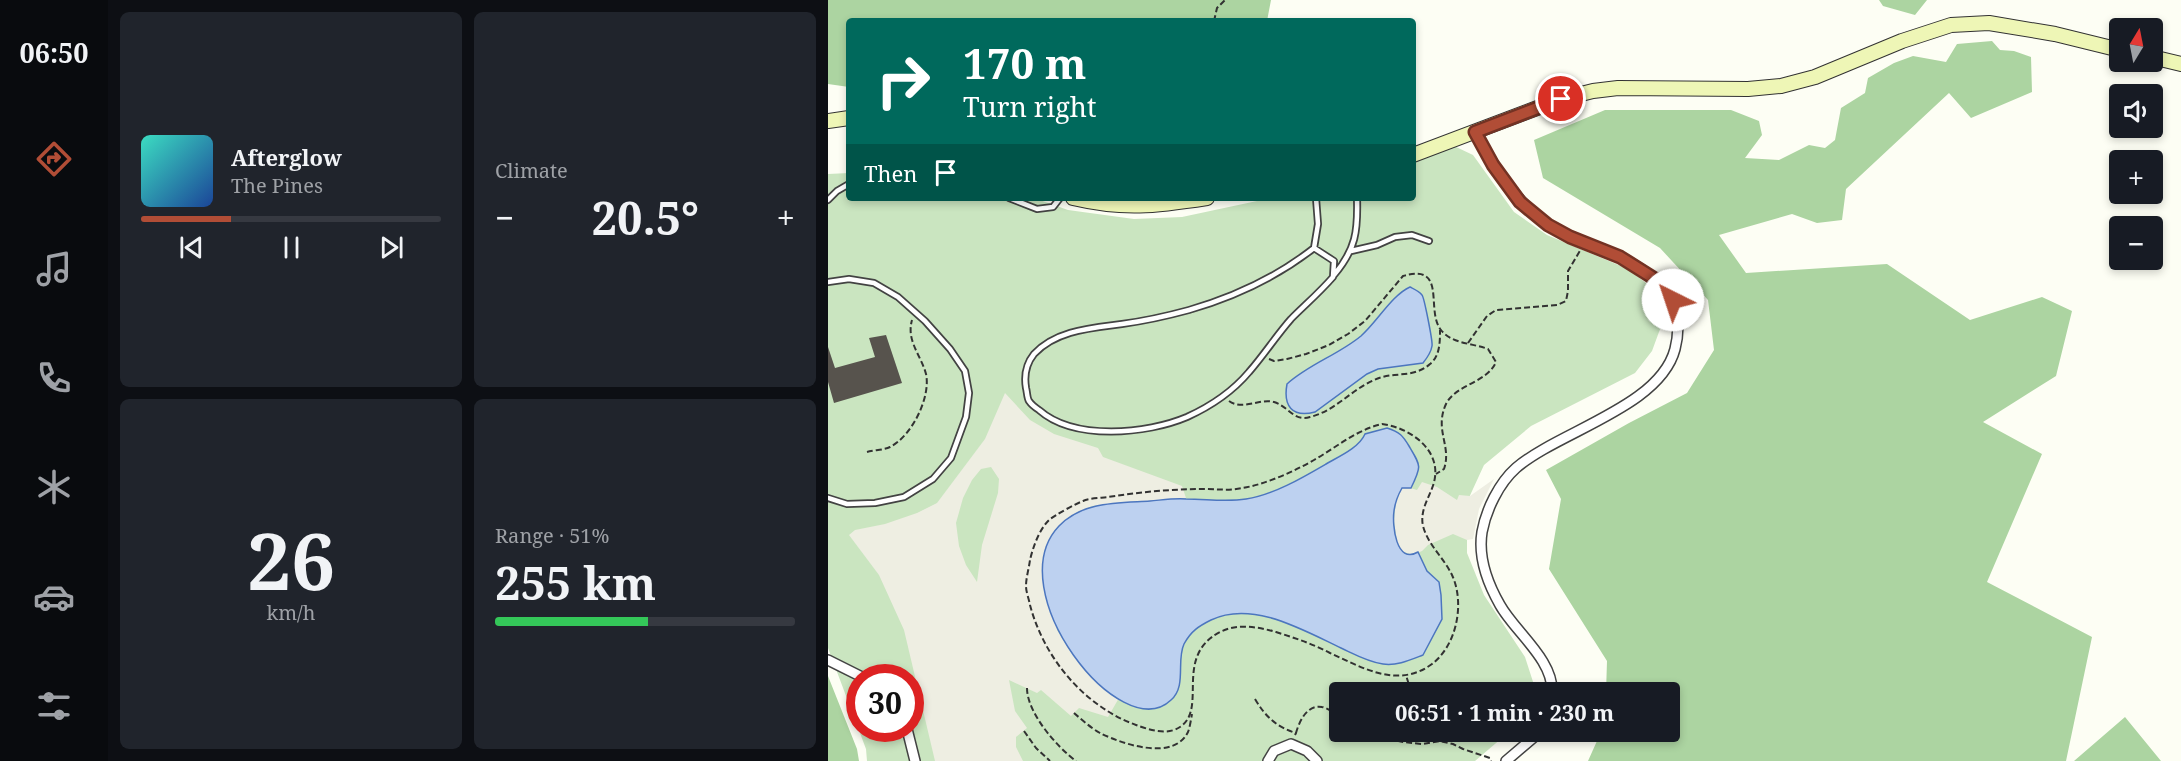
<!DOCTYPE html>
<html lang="en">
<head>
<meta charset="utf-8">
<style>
  :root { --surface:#171b24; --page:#20242c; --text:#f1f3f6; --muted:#9ea1a6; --line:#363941; --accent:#b14d36 }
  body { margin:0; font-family:"Noto Serif",serif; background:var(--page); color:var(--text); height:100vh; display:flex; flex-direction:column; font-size:22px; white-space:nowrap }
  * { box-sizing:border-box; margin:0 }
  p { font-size:20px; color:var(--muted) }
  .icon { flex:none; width:33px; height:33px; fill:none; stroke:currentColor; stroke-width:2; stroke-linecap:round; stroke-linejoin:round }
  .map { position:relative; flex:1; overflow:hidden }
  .sheet { display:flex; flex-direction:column; gap:12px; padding:12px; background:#0d0f14; width:720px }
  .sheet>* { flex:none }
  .hud { position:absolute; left:18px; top:18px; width:570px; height:183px; border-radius:6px; box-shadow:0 3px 9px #0003; background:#00695c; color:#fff; overflow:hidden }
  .needle { width:39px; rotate:10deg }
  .tools { position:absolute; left:1281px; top:18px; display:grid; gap:12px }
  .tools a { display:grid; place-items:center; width:54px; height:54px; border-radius:6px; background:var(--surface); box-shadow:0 3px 9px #0003; font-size:30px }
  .speed { position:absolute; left:18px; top:664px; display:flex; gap:12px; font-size:30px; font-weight:700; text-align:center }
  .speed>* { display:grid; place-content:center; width:78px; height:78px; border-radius:50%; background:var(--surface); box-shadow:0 3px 9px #0003; line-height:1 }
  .speed .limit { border:9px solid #d22; background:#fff; color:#111 }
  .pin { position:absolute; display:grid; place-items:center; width:51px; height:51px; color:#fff; margin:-26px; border:3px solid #fff; border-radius:50%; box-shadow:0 2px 6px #0007 }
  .me { position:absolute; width:66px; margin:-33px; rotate:319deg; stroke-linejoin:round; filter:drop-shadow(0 0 4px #0008) }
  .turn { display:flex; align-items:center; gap:21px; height:126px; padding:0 18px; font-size:27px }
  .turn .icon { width:78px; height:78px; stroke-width:2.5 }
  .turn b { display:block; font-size:42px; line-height:51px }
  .then { display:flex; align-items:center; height:57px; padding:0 18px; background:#0003; gap:12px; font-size:22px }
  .big { font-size:45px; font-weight:700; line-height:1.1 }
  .sheet .widget { flex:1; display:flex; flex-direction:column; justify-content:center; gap:9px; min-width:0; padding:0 21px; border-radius:9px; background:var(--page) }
  .sheet .dial { align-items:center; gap:0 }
  .dial b { font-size:78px; line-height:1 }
  .song { display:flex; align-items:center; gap:18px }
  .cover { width:72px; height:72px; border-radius:9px; background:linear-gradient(135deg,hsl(170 70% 55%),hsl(220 70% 35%)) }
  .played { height:6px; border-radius:3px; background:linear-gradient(90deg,var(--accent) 30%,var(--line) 30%) }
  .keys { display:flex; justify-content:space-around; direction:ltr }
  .heat { display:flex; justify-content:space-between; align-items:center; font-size:33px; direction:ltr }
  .charge { height:9px; border-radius:4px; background:linear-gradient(90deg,#34c759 51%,var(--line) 0) }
  .sheet .tiles { flex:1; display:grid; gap:12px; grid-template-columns:repeat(2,1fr) }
  .trip { position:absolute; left:501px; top:682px; width:351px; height:60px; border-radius:6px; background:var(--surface); box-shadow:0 3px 9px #0003; font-weight:700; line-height:60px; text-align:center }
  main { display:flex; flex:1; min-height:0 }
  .menu { display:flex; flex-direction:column; width:108px; justify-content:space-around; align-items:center; background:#090b0e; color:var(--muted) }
  .menu .icon { width:42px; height:42px }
  .menu .active { color:var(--accent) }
  .menu b { font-size:27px; color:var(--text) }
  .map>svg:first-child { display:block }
</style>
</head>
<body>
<main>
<nav class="menu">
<b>06:50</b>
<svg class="icon active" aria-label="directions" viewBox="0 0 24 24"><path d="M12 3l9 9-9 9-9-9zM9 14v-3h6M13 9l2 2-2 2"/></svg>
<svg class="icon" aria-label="music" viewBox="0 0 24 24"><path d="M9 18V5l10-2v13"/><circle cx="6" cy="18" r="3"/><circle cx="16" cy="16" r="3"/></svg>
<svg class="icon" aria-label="phone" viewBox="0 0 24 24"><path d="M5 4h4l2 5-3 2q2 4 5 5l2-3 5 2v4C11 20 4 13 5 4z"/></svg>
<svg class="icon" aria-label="climate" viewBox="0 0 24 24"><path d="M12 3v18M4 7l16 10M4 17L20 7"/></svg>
<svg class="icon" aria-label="car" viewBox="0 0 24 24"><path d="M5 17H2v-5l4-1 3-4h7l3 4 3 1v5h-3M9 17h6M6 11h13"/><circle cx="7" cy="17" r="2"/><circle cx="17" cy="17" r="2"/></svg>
<svg class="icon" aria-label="filters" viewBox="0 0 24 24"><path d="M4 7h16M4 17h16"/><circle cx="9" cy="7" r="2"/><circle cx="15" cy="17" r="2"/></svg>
</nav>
<section class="sheet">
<div class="tiles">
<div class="widget">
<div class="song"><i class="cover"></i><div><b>Afterglow</b><p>The Pines</p></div></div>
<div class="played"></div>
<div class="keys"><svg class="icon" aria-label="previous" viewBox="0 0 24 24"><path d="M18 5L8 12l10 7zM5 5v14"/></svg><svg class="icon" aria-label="pause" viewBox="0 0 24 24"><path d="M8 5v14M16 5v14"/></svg><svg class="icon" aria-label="next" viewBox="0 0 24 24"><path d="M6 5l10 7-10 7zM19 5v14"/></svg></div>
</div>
<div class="widget"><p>Climate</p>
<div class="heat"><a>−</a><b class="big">20.5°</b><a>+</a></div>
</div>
<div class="widget dial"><b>26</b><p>km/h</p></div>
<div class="widget"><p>Range · 51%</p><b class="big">255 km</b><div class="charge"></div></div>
</div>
</section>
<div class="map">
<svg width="1353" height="761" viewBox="0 0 1353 761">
  <rect width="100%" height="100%" fill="#fdfef4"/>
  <path fill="#cae5c0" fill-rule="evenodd" d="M626 146 645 155 686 212 719 235 800 269 818 283 829 302 835 321 824 351 807 373 703 426 656 465 639 502V553L656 595 697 657 707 688V693H512V732H681L647 761H39L38 749 0 648V174L21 173V198H206L240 210 306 219 354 217 443 198H585V161ZM32 678H82V729H32Z"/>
  <path fill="#acd4a1" d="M0 0H443L439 21H21V87L0 84Z
    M1051 0H1099L1087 15 1055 6Z
    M1164 41 1172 50 1186 51 1203 57 1204 92 1143 118 1121 93 1018 189 1014 220 989 223 964 214 891 235 918 273 1059 264 1142 320 1214 297 1244 311 1228 376 1155 422 1214 454 1159 582 1264 637 1238 761H760L773 732H842V693H778L779 661 721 569 733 499 718 470 801 423 859 393 886 350 880 300 832 248 715 178 706 140 777 110H903L931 121 934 135 917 158 951 160 981 145 997 148 1007 140 1013 108 1037 93 1040 78 1066 63 1085 56 1118 62 1129 44Z
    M0 676 29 749 31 761H0Z
    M1297 717 1333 761H1246Z"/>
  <path fill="#eeeee2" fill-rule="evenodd" d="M177 393 202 420 226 434 270 448 275 457 354 486 358 498 264 506 248 513 232 525 221 540 229 630 242 651 260 674 291 698 280 717 251 708 243 716 213 690 209 693 181 680 187 711 199 728 188 737V747L195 761H107L76 630 51 575 21 535 27 530 57 524 89 513 109 503 157 439ZM163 467 171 479 170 493 154 545 149 582 138 565 131 546 128 523 135 498 144 480 153 469Z
    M666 479 651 509 645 539 639 540 625 534 600 545 594 551 585 555 573 551 569 543 566 521 568 500 574 488 579 487 589 490 594 482 609 487 629 500 631 495 642 496Z"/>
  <path fill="#bdd1f0" stroke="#4c76bf" stroke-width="1.5" d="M582 287C586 289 591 291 594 295 596 297 605 342 604 346 603 353 599 358 595 363L550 369 539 374 487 412C464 418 455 406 459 384 481 364 510 355 533 336 549 322 564 295 582 287Z
    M559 428C572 432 575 436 581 446 593 466 594 466 583 488H574C570 495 567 503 566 511 564 525 568 565 590 552L599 571 611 582 613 595 614 619 595 655C582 660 569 666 555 664 540 662 526 654 513 648 475 630 424 600 383 620 371 626 363 631 356 644 348 661 359 686 343 700 293 748 170 590 231 526 255 501 290 503 322 501 334 500 346 498 358 499 379 499 398 502 418 499 445 495 474 478 498 464 510 457 531 448 537 434Z"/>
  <path fill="#57534d" d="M58 335 74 383 6 403 0 382V347L7 368 47 357 41 338Z"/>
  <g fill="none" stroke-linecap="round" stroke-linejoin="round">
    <g stroke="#434343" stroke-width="8">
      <path id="lane" d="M181 198 209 209 225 207 232 198
        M0 200 9 191 21 184
        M486 248 506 261 505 277C492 292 477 305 463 319 448 336 436 355 421 372 405 391 381 407 359 417 319 434 246 441 211 410 208 408 203 404 201 401 199 398 199 391 198 388 196 376 198 364 206 354 228 330 264 328 294 324 316 321 339 316 361 310 406 297 449 277 486 248Z
        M486 248 490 224 488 198
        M523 251 549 245 567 237 584 235 601 241
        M506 275C528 249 530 231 529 198
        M0 282 21 279 46 283 70 297 97 321 122 349 137 371 141 393 138 417 123 458 105 479 76 497 47 503 19 504 0 498"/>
    </g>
    <g stroke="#434343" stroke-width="12">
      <path id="street" d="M647 132C666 167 686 199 718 224 731 233 745 237 759 243 807 262 863 287 847 349 832 407 731 431 688 468 671 483 658 510 654 532 650 557 660 584 672 605 687 632 726 660 724 693
        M0 660 36 678
        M79 729 87 761
        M440 761 446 751 463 744 479 751 489 761
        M678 761 712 732"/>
    </g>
    <g stroke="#323232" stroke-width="16">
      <path id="secondary" d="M1324 57 1353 64
        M0 121 21 118
        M585 155 733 99 765 91 790 88 920 89 953 86 987 77 1074 41 1123 25 1161 23 1227 34 1292 50
        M245 198C296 210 327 206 379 198"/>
    </g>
    <path stroke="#323232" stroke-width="2" stroke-dasharray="6 3" stroke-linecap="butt" d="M386 21 389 8 397 0
      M640 343 659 316 668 310 729 305 738 301 740 291V271L753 249
      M441 359 446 361 459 359 478 354 501 345 520 334 537 321 575 276C620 263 597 310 613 330 624 344 644 343 660 349L668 362C659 383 628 384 618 404 606 430 624 446 616 469L608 474
      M401 401C415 411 431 398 446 402 460 406 466 422 482 417 507 411 523 390 546 380 564 371 585 379 602 364 612 356 612 342 612 330
      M554 424C579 427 611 447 607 477 605 494 591 507 595 526 600 545 616 558 624 575 637 603 629 645 604 664 570 689 535 668 502 653 485 644 467 638 448 632 430 627 410 623 392 632 342 658 385 715 346 730 334 734 319 729 308 725 256 706 216 658 202 605 201 599 198 592 198 586 198 578 201 568 202 560 205 547 211 530 221 520 227 515 247 504 255 501 262 498 272 498 280 497 312 492 344 489 376 489 389 489 401 491 414 488 436 485 467 471 486 460 509 447 528 430 554 424Z
      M39 452C46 450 56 450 62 447 84 436 103 397 98 374 93 355 78 341 84 320
      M199 688C199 713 229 747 248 761
      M558 693 578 689 581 685 578 675
      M427 699C437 716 448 727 468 733L467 735
      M246 713C254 720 263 728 272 733 296 745 346 761 360 732 362 727 363 719 364 714
      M196 731 208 748 222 761
      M544 732 553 737 575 742 594 744 612 741 625 744 635 749 662 758 663 761
      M573 732 577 735V742
      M468 733C471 722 479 704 494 707 500 708 507 714 512 717"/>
    <use href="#lane" stroke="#fff" stroke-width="4.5"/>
    <use href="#street" stroke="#fff" stroke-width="9"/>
    <use href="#secondary" stroke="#eef6b6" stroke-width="14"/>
  </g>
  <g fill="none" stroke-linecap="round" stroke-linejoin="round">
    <g stroke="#733223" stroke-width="15">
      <path id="route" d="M733 99 647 132 665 165 692 202 720 225 742 237 792 257 827 279 845 300"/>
    </g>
    <use href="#route" stroke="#b14d36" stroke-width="10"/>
  </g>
</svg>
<div class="tools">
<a><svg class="needle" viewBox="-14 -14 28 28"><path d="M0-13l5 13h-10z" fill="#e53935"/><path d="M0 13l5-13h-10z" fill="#9ea1a6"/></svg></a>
<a><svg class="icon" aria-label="sound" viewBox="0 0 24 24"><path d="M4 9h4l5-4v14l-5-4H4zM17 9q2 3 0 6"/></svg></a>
<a>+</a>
<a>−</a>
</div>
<div class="speed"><div class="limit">30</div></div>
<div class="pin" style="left:733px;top:99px;background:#d93025"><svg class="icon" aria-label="arrive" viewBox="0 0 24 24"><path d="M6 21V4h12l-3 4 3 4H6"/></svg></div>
<svg class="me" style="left:845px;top:300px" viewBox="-20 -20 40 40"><circle r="19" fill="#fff"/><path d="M0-13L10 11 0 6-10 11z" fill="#b14d36"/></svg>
<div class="trip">06:51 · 1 min · 230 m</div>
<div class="hud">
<div class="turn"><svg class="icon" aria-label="right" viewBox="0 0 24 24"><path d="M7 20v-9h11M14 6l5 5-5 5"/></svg><div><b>170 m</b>Turn right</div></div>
<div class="then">Then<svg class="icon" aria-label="arrive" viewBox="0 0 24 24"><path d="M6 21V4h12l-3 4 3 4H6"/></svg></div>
</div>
</div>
</main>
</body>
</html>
